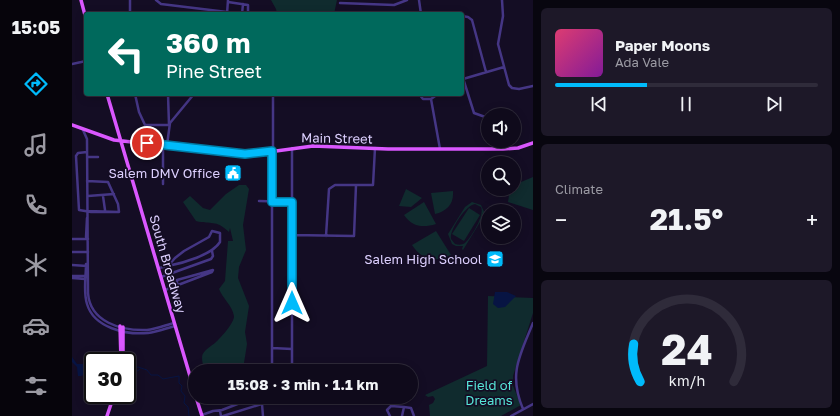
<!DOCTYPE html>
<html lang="en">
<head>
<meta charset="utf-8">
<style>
  :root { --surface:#0f0a1b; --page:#1d1828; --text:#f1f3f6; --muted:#9b9aa3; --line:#2f2b3a; --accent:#00bbfb }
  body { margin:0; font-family:"Golos Text",sans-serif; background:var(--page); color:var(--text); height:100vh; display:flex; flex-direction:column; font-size:15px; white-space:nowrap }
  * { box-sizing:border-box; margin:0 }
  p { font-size:13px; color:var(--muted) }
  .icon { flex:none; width:22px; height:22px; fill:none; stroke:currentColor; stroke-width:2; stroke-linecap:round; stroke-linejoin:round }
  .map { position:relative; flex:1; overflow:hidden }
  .drawer { display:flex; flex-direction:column; gap:8px; padding:8px; background:#08060f; width:307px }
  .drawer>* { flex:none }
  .top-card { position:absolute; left:12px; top:12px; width:380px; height:84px; border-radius:4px; box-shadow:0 2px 10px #0003,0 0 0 1px var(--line); background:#00695c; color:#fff; overflow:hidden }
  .buttons { position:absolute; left:409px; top:108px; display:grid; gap:8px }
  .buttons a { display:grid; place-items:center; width:40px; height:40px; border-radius:50%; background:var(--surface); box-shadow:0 2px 10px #0003,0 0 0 1px var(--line); font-size:20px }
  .speed { position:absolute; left:12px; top:352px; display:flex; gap:8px; font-size:20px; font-weight:700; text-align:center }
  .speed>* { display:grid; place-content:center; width:52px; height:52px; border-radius:50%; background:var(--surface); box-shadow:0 2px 10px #0003,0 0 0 1px var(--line); line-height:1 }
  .speed .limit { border:2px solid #111; border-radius:6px; background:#fff; color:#111 }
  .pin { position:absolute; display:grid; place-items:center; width:34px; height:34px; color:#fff; margin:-17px; border:2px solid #fff; border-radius:50%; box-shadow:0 1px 4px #0007 }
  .me { position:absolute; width:44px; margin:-22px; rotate:0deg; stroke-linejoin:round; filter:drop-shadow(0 0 3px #0008) }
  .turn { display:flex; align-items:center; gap:14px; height:84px; padding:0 16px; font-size:18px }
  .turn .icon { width:52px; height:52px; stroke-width:2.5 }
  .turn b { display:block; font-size:28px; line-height:34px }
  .big { font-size:30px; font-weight:700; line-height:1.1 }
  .drawer .card { flex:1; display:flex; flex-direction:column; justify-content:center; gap:6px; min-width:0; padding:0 14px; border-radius:6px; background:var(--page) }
  .drawer .dial { align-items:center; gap:0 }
  .dial svg { height:104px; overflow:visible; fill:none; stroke:var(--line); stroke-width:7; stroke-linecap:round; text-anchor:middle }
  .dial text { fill:var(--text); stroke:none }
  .song { display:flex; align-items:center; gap:12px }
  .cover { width:48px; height:48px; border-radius:6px; background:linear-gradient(135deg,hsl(340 70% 55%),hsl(290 70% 35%)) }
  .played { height:4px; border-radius:2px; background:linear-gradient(90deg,var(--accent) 35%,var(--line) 35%) }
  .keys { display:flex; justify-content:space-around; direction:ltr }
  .heat { display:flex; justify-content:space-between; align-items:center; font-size:22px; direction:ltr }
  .trip { position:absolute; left:116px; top:364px; width:230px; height:40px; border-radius:20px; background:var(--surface); box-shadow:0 2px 10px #0003,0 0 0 1px var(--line); font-weight:700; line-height:40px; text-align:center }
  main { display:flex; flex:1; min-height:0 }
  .tabs { display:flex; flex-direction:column; width:72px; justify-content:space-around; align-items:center; background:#06040b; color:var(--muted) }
  .tabs .icon { width:28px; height:28px }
  .tabs .active { color:var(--accent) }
  .tabs b { font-size:18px; color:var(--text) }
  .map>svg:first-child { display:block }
</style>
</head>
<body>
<main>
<nav class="tabs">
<b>15:05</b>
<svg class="icon active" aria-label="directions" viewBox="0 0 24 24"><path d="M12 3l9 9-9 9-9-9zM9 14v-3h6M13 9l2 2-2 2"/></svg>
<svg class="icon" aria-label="music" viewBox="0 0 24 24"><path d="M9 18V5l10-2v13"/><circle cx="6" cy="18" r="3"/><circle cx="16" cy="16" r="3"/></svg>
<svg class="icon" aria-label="phone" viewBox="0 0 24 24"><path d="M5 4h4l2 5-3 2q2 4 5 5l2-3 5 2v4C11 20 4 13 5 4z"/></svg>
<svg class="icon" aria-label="climate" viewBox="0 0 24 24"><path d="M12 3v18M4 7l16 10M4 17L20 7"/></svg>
<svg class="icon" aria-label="car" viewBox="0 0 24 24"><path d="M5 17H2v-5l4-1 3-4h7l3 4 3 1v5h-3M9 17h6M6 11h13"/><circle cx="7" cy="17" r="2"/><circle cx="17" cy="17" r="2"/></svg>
<svg class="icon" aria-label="filters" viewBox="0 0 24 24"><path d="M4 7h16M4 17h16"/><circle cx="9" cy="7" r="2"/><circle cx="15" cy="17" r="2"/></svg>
</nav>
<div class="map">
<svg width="461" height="416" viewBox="0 0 461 416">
  <rect width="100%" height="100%" fill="#140d24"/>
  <path fill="#102b2e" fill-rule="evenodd" d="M199 0H265L262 14 244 11 240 14H205L204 9Z
    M461 177V210L436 202 438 189H442V185Z
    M167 185H174L177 189 171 225 174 250 167 267 166 278 177 306 173 332 175 344 172 363 161 371H133C127 353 130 353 143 343 148 339 163 322 162 316 160 305 151 299 147 289L153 281 156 241H161L158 228 157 232C143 219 140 225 124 221L111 202 118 196 131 208 138 210 154 194Z
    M334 189 350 198 339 207 327 206Z
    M381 191C382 204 375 211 363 214L359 193Z
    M352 202 364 224C351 228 340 227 332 215Z
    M400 202 409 205 413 214 391 250 390 249 391 246H384L380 244 376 234 393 207ZM403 204 409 207C413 215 399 238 393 243 390 245 387 245 383 244L379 239C377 230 394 205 403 204Z
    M397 208 408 215 392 241 380 234Z
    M364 231 379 255C363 263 350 260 340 245Z
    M416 296 461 298V313L441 376V386L449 405 429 416H358L357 405 361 403 363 399 361 396 356 397 353 395 415 366Z"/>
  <path fill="#071443" d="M423 292H435L444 296 433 307 426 308 421 304Z
    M0 357 5 364H21V372L9 376H6L5 367 0 362Z"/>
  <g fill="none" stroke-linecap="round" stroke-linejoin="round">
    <path stroke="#071443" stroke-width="1" d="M55 369 66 367 75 370 79 375H86L91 379 107 376V383L110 386 109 391 113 396 112 403 116 407 117 416
      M64 372 68 369"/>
    <path stroke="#453685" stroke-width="2.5" d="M58 0V14
      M84 0 89 4 155 12
      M347 0 349 14
      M430 0 431 16 426 44 437 85 440 88 447 89 461 86
      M156 2 176 5V14
      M268 3 322 5 335 0
      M155 14 156 0
      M170 14 171 4
      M390 16 396 17 400 20 414 72
      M0 64 14 61
      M390 75 402 113 416 118
      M391 79 432 67
      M63 94 67 112 73 125H97L96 94
      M201 94V151
      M347 94 351 99H359
      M366 94 359 99 368 149
      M11 130 15 139 16 293C18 322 49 331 75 330 84 329 94 325 102 323
      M422 141V149
      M91 145V184
      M95 145 98 123 122 94
      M220 148V371
      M15 152 6 153 4 156 7 210 19 212H45
      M15 157H26
      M15 181 36 182 46 204 47 212 16 211
      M16 196 42 194
      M31 196 33 210
      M187 201 220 202
      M220 235 282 236 284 185
      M254 236 257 189 263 185H301L303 148
      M14 237 15 218
      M0 239H16
      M0 252H16
      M14 264C14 277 11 291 15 304 22 328 54 335 76 333 85 332 95 328 103 326
      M0 265 15 266
      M87 268 96 266 103 258 112 251 137 237 140 231 148 233V242C140 255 111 263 96 266
      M0 276H14
      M89 277 139 259 141 256 140 251
      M0 278 13 279
      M93 290 140 272 141 270 105 280V284
      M200 348 220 349
      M200 371V152
      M167 402 168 397
      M190 404 191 416
      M332 407 339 408 342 416
      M451 409C436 374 448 355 461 323
      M148 411 149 416
      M130 415 141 411 150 410 184 397
      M151 416 196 402 199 397
      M318 416 315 410 319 406 332 407 330 416
      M439 416 461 404"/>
    <path stroke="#da57ff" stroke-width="3.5" d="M9 0 14 19
      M35 94 123 393
      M0 125 42 140 174 155 241 146 316 149H431L446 148 461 143
      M48 326 49 361
      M51 327V361
      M124 397 130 416
      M35 416 42 395"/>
  </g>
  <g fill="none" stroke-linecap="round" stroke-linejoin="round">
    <g stroke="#007aa3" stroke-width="10">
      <path id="route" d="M75 143 173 154 200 151V202H220V303"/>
    </g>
    <use href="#route" stroke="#00bbfb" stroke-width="7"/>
  </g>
  <defs>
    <g id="civic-square" transform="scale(0.9)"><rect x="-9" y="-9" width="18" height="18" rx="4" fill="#00bbfb" stroke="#140d24"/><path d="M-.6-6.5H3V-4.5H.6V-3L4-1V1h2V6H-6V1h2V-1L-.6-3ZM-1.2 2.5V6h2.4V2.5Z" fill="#fff"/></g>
    <g id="school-square" transform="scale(0.9)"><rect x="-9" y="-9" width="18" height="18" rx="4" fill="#00bbfb" stroke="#140d24"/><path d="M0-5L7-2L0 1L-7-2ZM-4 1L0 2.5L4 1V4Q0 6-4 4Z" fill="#fff"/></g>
  </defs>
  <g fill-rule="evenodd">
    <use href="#civic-square" x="161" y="173"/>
    <use href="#school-square" x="423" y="259"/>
  </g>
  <g text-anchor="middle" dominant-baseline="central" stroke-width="3.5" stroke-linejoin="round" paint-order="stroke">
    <g font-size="13" fill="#ddd0ff" stroke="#140d24">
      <text transform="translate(265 138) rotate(1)">Main Street</text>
      <text transform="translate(96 264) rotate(74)">South Broadway</text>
    </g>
    <g font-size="13" fill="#ddd0ff" stroke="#140d24" text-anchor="end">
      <text x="148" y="173">Salem DMV Office</text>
      <text x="410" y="259">Salem High School</text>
    </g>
    <g font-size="13" fill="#56e5d7" stroke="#140d24">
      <text x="417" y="385">Field of<tspan x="417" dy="15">Dreams</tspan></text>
    </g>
  </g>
</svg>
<div class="buttons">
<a><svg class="icon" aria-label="sound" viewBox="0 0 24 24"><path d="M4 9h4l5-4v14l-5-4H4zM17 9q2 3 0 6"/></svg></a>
<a><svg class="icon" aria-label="search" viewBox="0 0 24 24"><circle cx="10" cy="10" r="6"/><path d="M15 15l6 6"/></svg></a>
<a><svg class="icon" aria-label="layers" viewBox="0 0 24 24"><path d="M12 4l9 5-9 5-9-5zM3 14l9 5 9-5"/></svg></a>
</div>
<div class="speed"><div class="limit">30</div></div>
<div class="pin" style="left:75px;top:143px;background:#d93025"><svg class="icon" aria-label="arrive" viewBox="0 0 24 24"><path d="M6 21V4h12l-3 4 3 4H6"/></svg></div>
<svg class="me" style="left:220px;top:303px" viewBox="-20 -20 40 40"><path d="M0-17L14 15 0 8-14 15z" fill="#00bbfb" stroke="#fff" stroke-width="4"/></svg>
<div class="trip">15:08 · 3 min · 1.1 km</div>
<div class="top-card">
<div class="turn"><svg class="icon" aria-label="left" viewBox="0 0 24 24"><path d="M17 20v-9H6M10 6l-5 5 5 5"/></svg><div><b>360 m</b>Pine Street</div></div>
</div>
</div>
<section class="drawer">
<div class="card">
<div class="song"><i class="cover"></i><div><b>Paper Moons</b><p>Ada Vale</p></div></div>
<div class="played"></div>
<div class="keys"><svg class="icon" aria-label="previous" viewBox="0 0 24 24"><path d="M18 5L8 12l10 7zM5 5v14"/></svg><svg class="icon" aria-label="pause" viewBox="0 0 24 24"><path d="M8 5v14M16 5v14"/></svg><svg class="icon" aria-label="next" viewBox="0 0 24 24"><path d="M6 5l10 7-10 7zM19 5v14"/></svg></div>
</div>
<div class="card"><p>Climate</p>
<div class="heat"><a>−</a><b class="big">21.5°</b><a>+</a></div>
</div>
<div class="card dial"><svg viewBox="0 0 100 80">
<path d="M14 69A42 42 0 1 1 86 69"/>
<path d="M14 69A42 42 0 0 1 9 40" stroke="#00bbfb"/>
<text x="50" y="56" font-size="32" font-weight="700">24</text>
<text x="50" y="72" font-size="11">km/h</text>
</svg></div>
</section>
</main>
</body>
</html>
